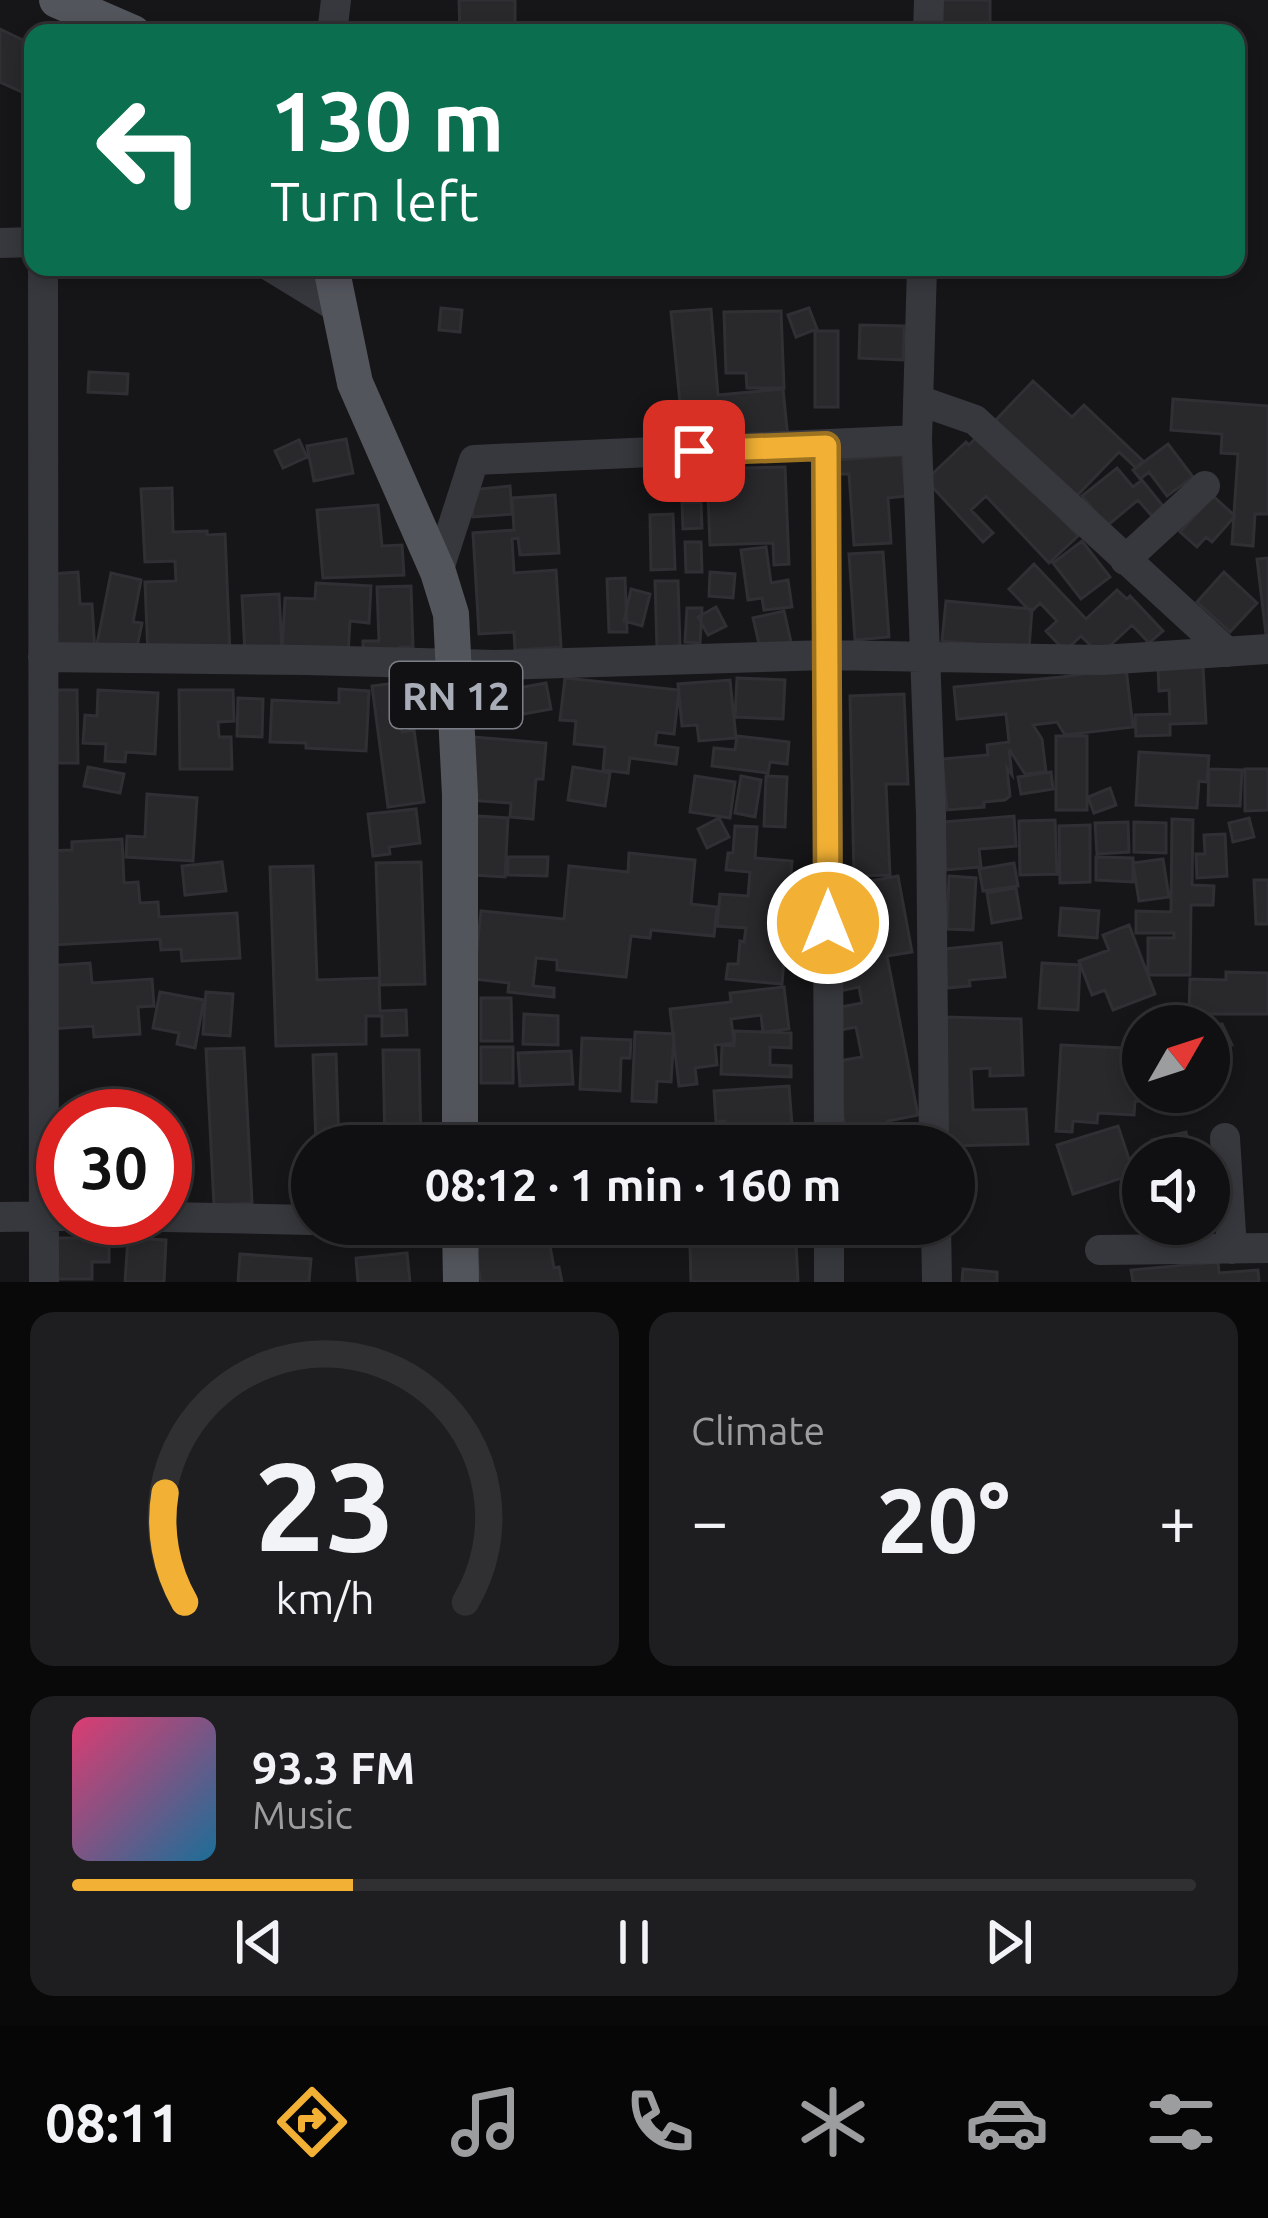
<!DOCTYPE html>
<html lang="en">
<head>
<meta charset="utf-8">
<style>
  :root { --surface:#101012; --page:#1e1e20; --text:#f1f3f6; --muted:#9c9d9f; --line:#303032; --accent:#f2b134 }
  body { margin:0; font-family:Ubuntu,sans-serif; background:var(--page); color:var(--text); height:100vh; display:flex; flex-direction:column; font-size:45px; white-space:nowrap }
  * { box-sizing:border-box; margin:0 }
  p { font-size:39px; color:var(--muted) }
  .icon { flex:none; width:66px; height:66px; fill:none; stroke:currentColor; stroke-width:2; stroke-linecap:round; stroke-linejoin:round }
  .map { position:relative; height:1282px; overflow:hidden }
  .details { display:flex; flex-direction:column; gap:30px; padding:30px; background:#09090a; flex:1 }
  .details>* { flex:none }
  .hud { position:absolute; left:24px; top:24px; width:1221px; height:252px; border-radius:24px; box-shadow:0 6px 18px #0003,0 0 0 3px var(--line); background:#0b6e4f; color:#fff; overflow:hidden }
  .needle { width:78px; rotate:51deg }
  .controls { position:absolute; left:1122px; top:1005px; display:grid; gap:24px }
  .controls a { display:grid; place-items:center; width:108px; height:108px; border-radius:50%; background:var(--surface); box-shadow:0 6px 18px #0003,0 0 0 3px var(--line); font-size:60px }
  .speed { position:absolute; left:36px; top:1089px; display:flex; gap:24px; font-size:60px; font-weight:700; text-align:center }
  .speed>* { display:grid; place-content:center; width:156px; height:156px; border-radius:50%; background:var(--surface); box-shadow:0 6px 18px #0003,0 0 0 3px var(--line); line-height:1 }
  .speed .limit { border:18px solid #d22; background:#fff; color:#111 }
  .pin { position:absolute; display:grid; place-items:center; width:102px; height:102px; color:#fff; margin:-51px; border-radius:24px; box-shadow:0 6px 18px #0006 }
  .me { position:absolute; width:132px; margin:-66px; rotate:0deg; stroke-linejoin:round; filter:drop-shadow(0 0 9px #0008) }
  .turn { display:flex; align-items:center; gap:42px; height:252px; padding:0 48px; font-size:54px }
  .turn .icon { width:156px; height:156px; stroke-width:2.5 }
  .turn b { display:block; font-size:84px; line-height:102px }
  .big { font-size:90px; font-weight:700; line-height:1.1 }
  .details .widget { flex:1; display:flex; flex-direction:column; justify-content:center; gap:18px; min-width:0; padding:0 42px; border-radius:24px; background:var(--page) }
  .details .dial { align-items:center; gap:0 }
  .dial svg { height:312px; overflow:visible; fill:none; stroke:var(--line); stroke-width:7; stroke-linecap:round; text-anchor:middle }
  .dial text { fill:var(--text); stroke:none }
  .song { display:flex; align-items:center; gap:36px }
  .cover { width:144px; height:144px; border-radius:18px; background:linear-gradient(135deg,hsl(340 70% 55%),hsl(200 70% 35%)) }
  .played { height:12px; border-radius:6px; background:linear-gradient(90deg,var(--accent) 25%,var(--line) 25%) }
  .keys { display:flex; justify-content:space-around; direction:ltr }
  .heat { display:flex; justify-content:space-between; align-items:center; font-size:66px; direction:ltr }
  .details .tiles { flex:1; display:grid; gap:30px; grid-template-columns:1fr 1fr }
  .widget:last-child { grid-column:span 2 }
  .trip { position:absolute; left:291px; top:1125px; width:684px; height:120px; border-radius:60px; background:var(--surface); box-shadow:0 6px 18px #0003,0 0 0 3px var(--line); font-weight:700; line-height:120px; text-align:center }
  .dock { display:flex; height:192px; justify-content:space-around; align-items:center; background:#060607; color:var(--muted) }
  .dock .icon { width:84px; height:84px }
  .dock .current { color:var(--accent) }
  .dock b { font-size:54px; color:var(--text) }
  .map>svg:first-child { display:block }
</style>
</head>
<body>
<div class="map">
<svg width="1268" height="1282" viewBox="0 0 1268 1282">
  <rect width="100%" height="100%" fill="#161618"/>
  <path fill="#29292c" stroke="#303034" stroke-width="3" d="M459 0H515V33H460Z
    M938 0H990V33H938Z
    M0 29 33 45V97L0 82Z
    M441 308 462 310 460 332 439 330Z
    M809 308 817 329 796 337 788 315Z
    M711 309 718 395 783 389 788 439 684 443 671 312Z
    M781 311 784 388H747L746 373H726L724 312Z
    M860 325 904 326 903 360 859 358Z
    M815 331H838V407H815Z
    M89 372 128 374 127 394 88 392Z
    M1033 381 1072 417 1084 405 1143 461 1136 468 1119 452 1074 499 993 423Z
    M1173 399 1268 406V514H1255L1253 546 1232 544 1238 454 1221 453 1222 434 1171 430Z
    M981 433 1078 536 1049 563 986 496 971 510 993 533 983 542 926 480 966 442 969 445Z
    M346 439 353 473 314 481 307 446Z
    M299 440 307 457 283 468 275 451Z
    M1168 444 1193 477 1167 496 1149 472 1140 479 1133 470Z
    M902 455 906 496 888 498 891 543 854 545 849 474H839L838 460Z
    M785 467 789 564 774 565 773 543 710 545 707 469Z
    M1117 468 1133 487 1142 480 1163 506 1152 516 1138 500 1107 526 1082 496Z
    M697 470V492L668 493V471Z
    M510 486 512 514 473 517 470 490Z
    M172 488 173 532 207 531V535L225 534 230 653 148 656 145 582 176 581 175 561 145 562 141 489Z
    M555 495 559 553 520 555 518 538 512 539 514 573 556 570 561 647 515 650 514 632 479 634 473 533 514 530 512 498Z
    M1213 496 1235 516 1212 542 1206 537 1197 547 1180 532Z
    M701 502 702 528 683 529 682 503Z
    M378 505 382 546 402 545 404 575 323 578 317 510Z
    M673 514 675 569 651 570 650 515Z
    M1082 541 1110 577 1081 599 1053 563Z
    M685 542H701L702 572H686Z
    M766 547 771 583 788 580 792 607 764 610 762 598 748 600 741 550Z
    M883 552 889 637 855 640 849 554Z
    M1268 558V643H1267L1257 559Z
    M1034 564 1086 619 1117 590 1127 599 1130 596 1163 631 1149 643 1132 625 1100 655 1081 636 1065 651 1046 631 1057 621 1040 603 1031 612 1009 589Z
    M78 572 80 604H92L95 653 54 655 51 574Z
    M710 572 735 574 733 598 709 596Z
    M1224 572 1257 603 1230 632 1197 602Z
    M111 573 141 580 133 622 142 623 136 652 97 644Z
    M625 578 627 632H609L607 579Z
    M655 581H678L680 648 657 649Z
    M316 583 371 586 369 623 350 621 348 656 282 653 285 598 315 599Z
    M411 586 413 647H400L401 659H363V641H379L377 587Z
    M631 589 650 594 642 626 624 621Z
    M279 594 282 651 245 653 242 596Z
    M946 601 1032 609 1029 649 942 641Z
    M716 607 726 626 708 635 698 617Z
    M687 608H702L700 643 685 642Z
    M784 611 791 642 760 648 753 618Z
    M1203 666 1206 723 1170 724V735L1136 736 1135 715 1170 714 1169 690 1159 691 1158 667Z
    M1126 668 1133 727 1065 735 1057 722 1033 725 1042 739 1046 772 1025 774 1009 749 1012 775 1007 768 1010 796 1005 800 984 802V807L947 810 942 759 988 755 987 745 1009 742 1006 714 957 719 954 687 1062 677Z
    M565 678 679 690 674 734 657 732 655 745 678 748 676 764 630 758 628 773 603 770 605 747 574 744 576 721 560 720Z
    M737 678 785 680 783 719 735 717Z
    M421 680 425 714 400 717 402 732 414 730 424 802 388 807 372 686Z
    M730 680 736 738 699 741 697 725 682 726 678 684Z
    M546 683 551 709 518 715 513 689Z
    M339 689 369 691 366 751 306 748V743L270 742 272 700 339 703Z
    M44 690H77L78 763H44Z
    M98 690 158 693 155 754 126 752 125 762 105 761 106 744 83 743 85 715 97 716Z
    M179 690H233L234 721 218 722 219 737H231L232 769H180Z
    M904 694 908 784H886L890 875 854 876 850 696Z
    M238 698 263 699 262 737 237 736Z
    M737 736 789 742 787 764 770 762 768 773 712 766 714 748 735 750Z
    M1056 736H1087V810H1056Z
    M473 737 546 743 543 779H536L533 819 510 817 511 803 468 800Z
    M1139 752 1209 756 1207 782 1199 781 1197 808 1136 805Z
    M88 767 124 774 120 793 84 786Z
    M573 767 610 773 605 806 568 800Z
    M1209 769 1242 770 1240 806 1208 805Z
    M1245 769H1268V810L1245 811Z
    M1051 772 1053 789 1021 794 1018 777Z
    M695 776 735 782 730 818 690 812Z
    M741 776 761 780 755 817 735 813Z
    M766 776 787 777 785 827 764 826Z
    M1110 788 1116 805 1094 813 1088 797Z
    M147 794 197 798 193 861 126 857 127 836 145 837Z
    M416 809 420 843 389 847 390 854 373 856 368 814Z
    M477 816 508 818 505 877 474 875Z
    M1014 816 1016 846 979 849 981 867 946 870 942 822Z
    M719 818 729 837 707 848 698 829Z
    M1249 818 1254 837 1233 842 1229 823Z
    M1172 819 1193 820 1192 885 1214 886 1213 905H1191L1190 975H1148V938H1174V933H1136V911L1171 912Z
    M1055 820 1057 874 1020 875 1019 821Z
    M1128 822 1129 852 1097 854 1095 823Z
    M1134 822 1166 823V853L1134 852Z
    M1090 825V882L1060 883 1059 826Z
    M735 826 757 827 755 858 792 861 782 984 726 979 728 964H738L740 941 744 942 746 928 717 926 720 894 748 896 750 872 726 870 728 853H733Z
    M1225 834 1227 876 1197 878 1196 854H1205L1204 835Z
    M122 839 124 883 138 882 140 903 158 902 159 917 237 913 240 958 182 961 181 949 161 950 160 939 53 945 48 851 72 850V842Z
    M629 853 695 860 691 904 717 907 714 936 651 930 650 938 631 936 626 977 557 970V960L536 958 533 986 554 988V997L508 992 509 983 474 979 481 911 564 919 569 866 628 872Z
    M508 857H548L547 876 508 875Z
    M1096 857 1133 858V882L1096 880Z
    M1163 859 1169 897 1139 901 1133 863Z
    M222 862 226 891 185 895 182 866Z
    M421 862 425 984 380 985 376 863Z
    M1014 863 1018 886 983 891 979 869Z
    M313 866 317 980 379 978 380 1011 406 1010 407 1035 382 1036V1016H366V1044L276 1046 270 867Z
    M898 876 912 952 887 956 918 1115 888 1121 893 1146H849L832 1062 862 1057 856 1027 841 1030 836 1008 862 1003 859 987 840 991 831 947 857 942 853 920 860 919 857 907 837 911 832 888Z
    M949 876 976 878 973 930 947 929Z
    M1254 880H1268V924H1256Z
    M1016 888 1021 918 992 923 987 893Z
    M1061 908 1099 911 1097 938 1059 935Z
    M1129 925 1155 994 1113 1010 1105 990 1092 995 1079 961 1109 950 1103 935Z
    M1001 943 1005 977 969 980 970 986 947 988 944 949Z
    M90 963 92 983 152 979 154 1006 138 1007 140 1034 94 1037 93 1026 51 1029 46 966Z
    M1042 963 1080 965 1078 1010 1039 1008Z
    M1226 972 1268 973V1014H1189L1190 979 1226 980Z
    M784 987 789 1029 763 1032 761 1015 731 1019 734 1043 715 1045 717 1065 695 1068 697 1084 679 1086 670 1009 731 1002 730 993Z
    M160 992 204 1000 195 1048 177 1044 179 1033 153 1028Z
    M206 992 233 994 230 1036 203 1034Z
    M481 998H511L512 1041H481Z
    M524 1014 558 1016V1045L523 1044Z
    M944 1017 1021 1019 1023 1075 990 1076V1068L971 1069 973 1110 1026 1109 1028 1144 948 1146Z
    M1222 1024 1232 1045 1209 1055V1030Z
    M735 1031 791 1033V1048L770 1047V1065L791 1066V1077L721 1074 722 1045 734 1046Z
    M635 1032 674 1034 671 1082 657 1081 656 1102 632 1101Z
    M582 1038 631 1040 630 1058H621L620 1091 580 1089Z
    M1061 1045 1143 1049V1092H1192V1104L1135 1101 1134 1115 1098 1113 1097 1123 1073 1121 1072 1132 1056 1131Z
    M481 1047H513V1083H481Z
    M244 1048 252 1203 214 1205 206 1049Z
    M383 1050H419L421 1146H385Z
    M571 1051 573 1084 520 1086 518 1053Z
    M336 1054 339 1146H316L313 1055Z
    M789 1086 793 1137 727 1141 725 1121 716 1122 714 1091Z
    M1118 1126 1134 1174 1073 1194 1057 1145Z
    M1186 1132 1192 1158H1156L1152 1140Z
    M548 1235 554 1268 559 1267 562 1282H481L475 1248Z
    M53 1238H109V1262H92V1279H54Z
    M128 1238 166 1240 164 1282H125Z
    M796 1243 798 1282H691L690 1245Z
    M407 1253 410 1282H358L356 1258Z
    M240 1254 311 1259 309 1282H238Z
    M1218 1262 1219 1273 1258 1270 1259 1282H1133L1131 1270Z
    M963 1269 997 1272V1282H962Z"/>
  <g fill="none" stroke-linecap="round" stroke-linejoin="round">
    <path stroke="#37383d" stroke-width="30" d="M332 33 336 0
      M928 33 929 0
      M0 243 33 242
      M43 267 44 1282
      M271 267 338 308
      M922 267 917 440 931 814 934 1146
      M918 400 975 420 1227 652
      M826 446 829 1146
      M1125 560 1205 486
      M438 572 474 460 917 440
      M43 657 306 660 496 665 827 655 1102 660 1268 649
      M1225 1138 1232 1249
      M1160 1158V1156
      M0 1217 63 1216
      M165 1217 312 1220
      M829 1224V1282
      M936 1224 937 1282
      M1100 1250 1268 1248"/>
    <path stroke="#53555c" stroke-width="36" d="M57 0 133 33
      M331 267 355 383 438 572 451 614 460 795V1146
      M460 1224 461 1282"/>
  </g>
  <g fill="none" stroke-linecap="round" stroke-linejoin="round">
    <g stroke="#9d7322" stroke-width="30">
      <path id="route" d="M694 451 826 446 828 923"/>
    </g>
    <use href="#route" stroke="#f2b134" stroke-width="21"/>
  </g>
  <g text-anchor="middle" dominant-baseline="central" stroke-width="12" stroke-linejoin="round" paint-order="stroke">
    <rect fill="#111113" stroke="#7b7e86" stroke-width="3" x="390" y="662" width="132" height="66" rx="9"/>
    <g font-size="39" font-weight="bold" fill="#a8adb8">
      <text x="456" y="695">RN 12</text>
    </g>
  </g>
</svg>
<div class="controls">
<a><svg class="needle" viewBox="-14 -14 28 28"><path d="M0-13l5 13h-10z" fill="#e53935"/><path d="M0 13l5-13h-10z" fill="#9c9d9f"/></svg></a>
<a><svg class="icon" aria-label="sound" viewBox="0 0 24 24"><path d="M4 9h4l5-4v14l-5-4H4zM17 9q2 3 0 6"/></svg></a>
</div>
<div class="speed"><div class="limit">30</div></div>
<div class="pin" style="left:694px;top:451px;background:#d93025"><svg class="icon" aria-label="arrive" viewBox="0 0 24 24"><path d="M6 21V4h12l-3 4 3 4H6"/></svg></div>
<svg class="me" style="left:828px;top:923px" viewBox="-20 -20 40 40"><circle r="17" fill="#f2b134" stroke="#fff" stroke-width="3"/><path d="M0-11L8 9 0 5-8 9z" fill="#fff"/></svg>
<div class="trip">08:12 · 1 min · 160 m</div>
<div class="hud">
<div class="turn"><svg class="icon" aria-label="left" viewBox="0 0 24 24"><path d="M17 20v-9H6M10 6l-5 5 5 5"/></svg><div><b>130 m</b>Turn left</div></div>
</div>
</div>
<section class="details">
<div class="tiles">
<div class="widget dial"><svg viewBox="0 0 100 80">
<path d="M14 69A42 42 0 1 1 86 69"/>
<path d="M14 69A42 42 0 0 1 9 41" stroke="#f2b134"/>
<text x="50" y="56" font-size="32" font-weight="700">23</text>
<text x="50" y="72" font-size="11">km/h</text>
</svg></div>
<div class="widget"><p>Climate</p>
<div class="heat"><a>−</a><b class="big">20°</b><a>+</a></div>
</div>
<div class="widget">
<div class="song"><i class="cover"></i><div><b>93.3 FM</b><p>Music</p></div></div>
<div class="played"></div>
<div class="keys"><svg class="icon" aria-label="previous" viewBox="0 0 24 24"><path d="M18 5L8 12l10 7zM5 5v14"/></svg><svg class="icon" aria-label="pause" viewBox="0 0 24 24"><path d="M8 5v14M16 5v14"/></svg><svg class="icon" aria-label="next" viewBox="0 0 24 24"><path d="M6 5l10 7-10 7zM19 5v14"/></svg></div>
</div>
</div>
</section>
<nav class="dock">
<b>08:11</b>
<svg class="icon current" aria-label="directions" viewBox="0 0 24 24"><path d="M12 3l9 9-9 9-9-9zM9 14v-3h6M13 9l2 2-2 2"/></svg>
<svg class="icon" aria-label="music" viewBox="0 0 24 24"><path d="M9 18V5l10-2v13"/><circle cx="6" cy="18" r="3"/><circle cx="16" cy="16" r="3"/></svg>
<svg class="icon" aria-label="phone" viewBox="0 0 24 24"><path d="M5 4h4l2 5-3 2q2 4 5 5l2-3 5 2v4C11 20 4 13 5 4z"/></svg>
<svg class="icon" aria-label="climate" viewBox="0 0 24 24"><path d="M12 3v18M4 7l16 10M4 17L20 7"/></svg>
<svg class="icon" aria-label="car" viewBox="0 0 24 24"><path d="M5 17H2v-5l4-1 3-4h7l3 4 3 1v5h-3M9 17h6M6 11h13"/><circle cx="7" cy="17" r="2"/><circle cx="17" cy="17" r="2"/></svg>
<svg class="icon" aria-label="filters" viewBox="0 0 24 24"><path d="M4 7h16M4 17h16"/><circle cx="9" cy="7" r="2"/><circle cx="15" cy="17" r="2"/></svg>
</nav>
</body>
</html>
